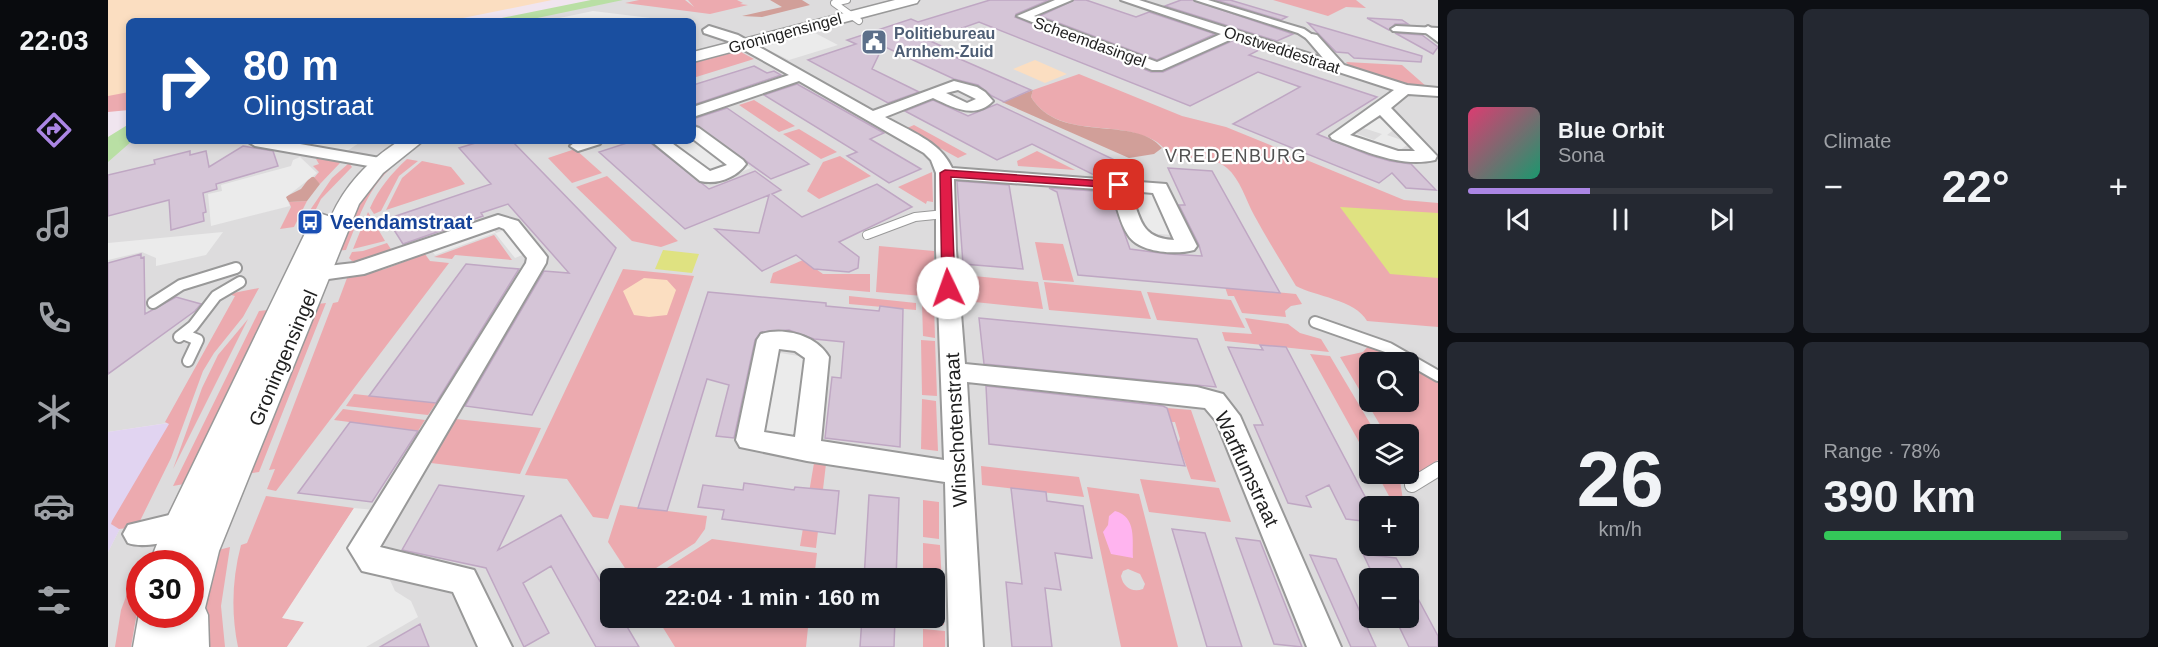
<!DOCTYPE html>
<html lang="en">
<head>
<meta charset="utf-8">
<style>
  :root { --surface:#171b24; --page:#242831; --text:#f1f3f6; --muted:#9ea1a6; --line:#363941; --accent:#ab86e4 }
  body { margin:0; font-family:Helvetica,sans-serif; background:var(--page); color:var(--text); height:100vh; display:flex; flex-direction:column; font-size:22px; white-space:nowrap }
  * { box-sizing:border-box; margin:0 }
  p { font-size:20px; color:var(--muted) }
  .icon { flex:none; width:33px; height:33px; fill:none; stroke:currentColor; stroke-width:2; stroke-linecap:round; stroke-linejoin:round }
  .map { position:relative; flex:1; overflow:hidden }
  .sheet { display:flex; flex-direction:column; gap:9px; padding:9px; background:#0d0f14; width:720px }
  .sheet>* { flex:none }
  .banner { position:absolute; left:18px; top:18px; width:570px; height:126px; border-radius:9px; box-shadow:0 3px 9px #0003; background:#1a4fa0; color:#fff; overflow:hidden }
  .fabs { position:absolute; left:1251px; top:352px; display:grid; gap:12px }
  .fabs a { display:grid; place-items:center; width:60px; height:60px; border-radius:9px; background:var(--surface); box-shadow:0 3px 9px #0003; font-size:30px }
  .speed { position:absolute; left:18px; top:550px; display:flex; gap:12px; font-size:30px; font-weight:700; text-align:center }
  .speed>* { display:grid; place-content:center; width:78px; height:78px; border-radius:50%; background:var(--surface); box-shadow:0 3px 9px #0003; line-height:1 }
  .speed .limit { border:9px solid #d22; background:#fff; color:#111 }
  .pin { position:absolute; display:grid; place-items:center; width:51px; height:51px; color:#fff; margin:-26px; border-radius:12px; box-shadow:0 3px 9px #0006 }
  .me { position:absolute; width:66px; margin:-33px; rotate:357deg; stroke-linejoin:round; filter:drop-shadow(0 0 4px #0008) }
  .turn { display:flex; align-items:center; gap:21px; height:126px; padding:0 18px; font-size:27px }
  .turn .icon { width:78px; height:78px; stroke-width:2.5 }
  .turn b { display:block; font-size:42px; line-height:51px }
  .big { font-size:45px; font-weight:700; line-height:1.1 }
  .sheet .card { flex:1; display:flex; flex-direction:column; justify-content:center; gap:9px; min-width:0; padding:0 21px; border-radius:9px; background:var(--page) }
  .sheet .dial { align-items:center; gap:0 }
  .dial b { font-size:78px; line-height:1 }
  .song { display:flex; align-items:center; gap:18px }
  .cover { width:72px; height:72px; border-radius:9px; background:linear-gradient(135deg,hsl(340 70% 55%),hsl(160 70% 35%)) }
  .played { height:6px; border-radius:3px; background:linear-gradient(90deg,var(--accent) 40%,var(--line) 40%) }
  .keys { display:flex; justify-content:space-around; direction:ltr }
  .heat { display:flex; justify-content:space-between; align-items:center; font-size:33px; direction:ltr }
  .charge { height:9px; border-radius:4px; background:linear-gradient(90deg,#34c759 78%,var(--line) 0) }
  .sheet .tiles { flex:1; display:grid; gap:9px; grid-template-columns:repeat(2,1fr) }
  .trip { position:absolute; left:492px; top:568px; width:345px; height:60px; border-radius:9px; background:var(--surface); box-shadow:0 3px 9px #0003; font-weight:700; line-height:60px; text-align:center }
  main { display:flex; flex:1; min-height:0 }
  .dock { display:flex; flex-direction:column; width:108px; justify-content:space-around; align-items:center; background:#090b0e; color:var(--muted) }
  .dock .icon { width:42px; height:42px }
  .dock .active { color:var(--accent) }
  .dock b { font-size:27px; color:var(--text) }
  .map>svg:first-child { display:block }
</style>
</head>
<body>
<main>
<nav class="dock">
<b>22:03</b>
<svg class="icon active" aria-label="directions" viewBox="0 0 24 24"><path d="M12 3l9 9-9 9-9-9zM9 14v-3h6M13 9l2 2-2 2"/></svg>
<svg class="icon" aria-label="music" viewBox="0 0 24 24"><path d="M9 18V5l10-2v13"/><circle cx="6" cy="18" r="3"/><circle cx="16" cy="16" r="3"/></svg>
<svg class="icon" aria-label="phone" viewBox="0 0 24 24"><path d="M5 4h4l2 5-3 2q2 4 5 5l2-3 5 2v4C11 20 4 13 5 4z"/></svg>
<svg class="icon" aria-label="climate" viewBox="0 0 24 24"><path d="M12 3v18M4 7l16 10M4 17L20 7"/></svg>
<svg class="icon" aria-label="car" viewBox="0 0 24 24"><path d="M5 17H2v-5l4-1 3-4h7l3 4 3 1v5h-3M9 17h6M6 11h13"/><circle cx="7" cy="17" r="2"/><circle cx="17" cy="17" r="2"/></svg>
<svg class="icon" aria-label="filters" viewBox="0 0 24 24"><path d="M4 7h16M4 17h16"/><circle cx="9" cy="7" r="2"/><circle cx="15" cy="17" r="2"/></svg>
</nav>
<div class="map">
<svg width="1330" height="647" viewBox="0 0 1330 647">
  <rect width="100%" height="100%" fill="#f0e5ef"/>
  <path fill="#dddcdd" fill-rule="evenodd" d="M506 0H1330V647H0V552L66 422 0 432V150L21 141H585V21H409ZM1262 363H1300V402H1262ZM1262 435H1300V474H1262ZM1262 507H1300V546H1262ZM32 564H82V615H32ZM502 579H826V618H502ZM1262 579H1300V618H1262Z"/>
  <path fill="#e1d4f1" d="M67 422 0 552V432Z"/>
  <path fill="#ecaaaf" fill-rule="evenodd" d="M531 0H577L586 7 580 0H629L635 3 632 4 640 5 602 14 517 3Z
    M1165 0H1248L1258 8 1238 7 1220 16Z
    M631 51 646 59 585 78V63Z
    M1238 62 1294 65 1319 87 1297 85 1244 69Z
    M971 74 1074 116 1118 127 1296 200 1330 203V327L1259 321C1248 300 1206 296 1188 286 1174 263 1159 239 1146 215 1138 200 1132 179 1119 168 1106 156 1083 160 1067 155 1058 153 1055 146 1049 142 1042 137 1027 133 1018 131 986 125 944 131 923 97L925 90Z
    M21 75V110L0 112V93Z
    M646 100 687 126 671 132 631 105Z
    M806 125 859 154 850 158 797 129Z
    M691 129 729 152 713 159 675 134Z
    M467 149 494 173 464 183 440 158Z
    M929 151 967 170 910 166 909 161Z
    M732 156 763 176 711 199 699 191 715 162Z
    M215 158 230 160 232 163 212 184 206 178 211 172 205 166 211 164 208 159Z
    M299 159 310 161 291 176 273 211 266 214 262 208C271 188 283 174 299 159Z
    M314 161 343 167 357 184 278 210 294 178Z
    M241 163 244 167 213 199 206 213H200L224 178Z
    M272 168 282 169C258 191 250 221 238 250L225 251Z
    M824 172 825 202 819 201 818 204 790 187Z
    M499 176 570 241 553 247 524 241 468 187Z
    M199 201 186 227 172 229 183 207 181 202Z
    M260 212 277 241 245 249Z
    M386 235 404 260 347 255 344 259 326 257Z
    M927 242 955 244 966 282 935 280Z
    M279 243 286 254 250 262 246 263 241 258 244 252 255 251Z
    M771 246 826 251V297L768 292Z
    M317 254 322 261 341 263 168 491 159 489 167 469 161 470 225 303 230 302 239 278 277 269Z
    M695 260 715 274H762V292L662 283 665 273Z
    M515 269 586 276 500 519 485 517 459 479 417 475Z
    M855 275 930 282 935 309 857 301Z
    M936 282 1033 291 1043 319 941 310Z
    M1117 287 1188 294 1194 304 1183 306 1177 311 1178 317 1134 313 1126 296H1120Z
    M151 288 135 317 106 353 95 371 63 458 29 527 11 529 3 524 4 521 61 424 57 422 127 296 120 294Z
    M1039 292 1123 300 1137 328 1049 320Z
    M741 296 808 303V310L741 304Z
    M218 303 151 472 130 475 201 305Z
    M814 303 826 305 827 338 815 336Z
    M168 309 87 482 65 486 151 311Z
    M1137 318 1180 324 1192 333 1213 339 1221 352 1117 341 1114 332 1144 334Z
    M140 319 65 469 94 388 110 355Z
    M813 340 827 341 829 396 814 395Z
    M1262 344 1291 356 1330 380V460L1302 478 1300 435H1278L1232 357 1255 352ZM1262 363H1300V402H1262Z
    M1202 354 1222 356 1269 435H1262L1261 460Z
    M246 394 328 403 320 415 238 406Z
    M814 399 828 401 830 451 813 449Z
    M1059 408 1083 410 1108 482 1083 479 1070 443 1072 439 1067 422H1063Z
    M235 409 317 420 310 431 226 420Z
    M348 419 433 428 412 474 323 463Z
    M706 463 718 464 708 548 692 546Z
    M873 466 971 477 976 497 874 485Z
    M1269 474H1291L1296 507H1287Z
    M1032 479 1111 488 1123 522 1041 512Z
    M979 487 1031 494 1070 647H1013ZM1020 569 1032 574 1037 584 1035 589C1024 593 1015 587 1013 576L1015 571Z
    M158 496 246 508 175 618 196 622 179 647H130C123 613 124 579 133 545L139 543Z
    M815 500 831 502V539L815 537Z
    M512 505 599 516 597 529 587 543 531 579H524L500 542Z
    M604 539 709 553 706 579H542Z
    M815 543 832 545 836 625 815 622V618H826V579H815Z
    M122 547 113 606 117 647H100L98 621 99 553Z
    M31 569V600L23 647H7L13 610 28 570Z
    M549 618H701L698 647H567Z
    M815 629 837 631V647H815Z"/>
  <path fill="#d19f99" d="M662 0H694L702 5 654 17 634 16 674 7Z
    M925 90 923 97C952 145 1026 114 1054 148L1046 154 1021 158 894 102Z
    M202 177H206L212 184 199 201 181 202 177 197 193 189Z"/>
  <path fill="#ffb4ef" d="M1007 511C1029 517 1024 540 1025 558L1003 554 995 532 1000 525 1001 516Z"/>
  <path fill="#fbdec1" d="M0 0H444L340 21H21V92L0 96Z
    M927 60 959 74 937 83 905 69Z
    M536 278 559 280 568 290 559 315 541 317 526 315 515 291Z"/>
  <path fill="#dfe281" d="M1232 207 1330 213V278L1282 274Z
    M555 250 591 254 584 273 547 269Z"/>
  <path fill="#ebebeb" d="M485 11 567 21H437Z
    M707 33 730 45 681 60 655 47Z
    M1266 117 1281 122 1288 128 1279 135 1302 143 1292 150 1268 142 1263 145 1239 136 1244 132 1266 140 1274 134 1252 127Z
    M585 125 643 168 600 185 545 141H585Z
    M184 141H254L239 151Z
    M192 157 209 173 178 197 182 206 103 226 100 194 114 191 113 185 183 166 185 160Z
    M1020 192 1047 194 1065 235 1035 233Z
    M383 226 388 233 402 228 422 252 407 258 387 233 327 255 322 248Z
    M115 232 98 255 48 266V258L34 252 0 260V243Z
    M666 352 709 359 694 438 649 433Z
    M246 508 267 510 243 549 250 570 280 576 287 591 303 601 310 617 258 647H179L196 622 174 618Z"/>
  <path fill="#b9dfa4" d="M483 0H515L415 21H379Z
    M21 124V141H24L0 162V137Z"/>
  <path fill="#d5c5d7" stroke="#bfa7c3" stroke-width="1.5" d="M882 0H941L908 14 907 17 1043 72H1055L1126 40 1153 49 1141 55 1269 97 1209 134 1261 155 1282 161 1303 164 1328 190 1298 188 1284 173 1271 183 1125 124 1192 87 1150 72 1082 106 871 22 820 40 851 54 845 56 923 90 896 102 884 96 870 85 846 79 775 46 764 69 811 92 780 103 700 60 748 44 739 40 803 19 810 22Z
    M966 0H978L1028 17 1041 12 1107 34 1049 60 932 16Z
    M1073 0H1085L1185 34 1169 41 1057 6Z
    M1108 0H1122L1179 17 1173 20Z
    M1259 18 1294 20 1300 24H1287L1281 30Z
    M1200 23 1314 56 1313 62 1246 58 1240 53 1228 52Z
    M1287 33 1314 35 1330 47 1325 54Z
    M646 66 659 73 666 71 673 75 585 105V85Z
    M689 84 776 133 762 139 813 169 781 183 739 156 749 152 656 95Z
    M825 100 860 116 889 104 1013 163 988 176 924 144 889 160 797 111Z
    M619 108 648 128 701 164 663 179 585 123V119Z
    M374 141H404L508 248 424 415 357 406 436 271 461 273 400 204 373 213 375 216 295 244 279 219 383 184 351 148Z
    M525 141H540L601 189 647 171 673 190 664 194 694 217 769 184 804 207 731 242 751 257 750 268 741 272 706 269 688 255 654 271 607 229 651 233 661 195 577 229 491 152Z
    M135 146 165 151 170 166 108 184 109 189 95 193 98 212 95 213 96 221 63 230 61 200 0 216V175L47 164 46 160 82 151V155L98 151 101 167Z
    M1060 168 1104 171 1172 293 970 275 949 192 941 188 1002 192 1022 249 1060 254 1094 256 1091 245 1071 205H1077Z
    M849 181 901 185 915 269 855 264Z
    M33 254V258L36 257 37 314 68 297 93 304 87 311 0 374V263Z
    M358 264 411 269 328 403 261 396Z
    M600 292 718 303V306L771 311 772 306 795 309 792 447 717 438 724 377 733 378 736 342 706 339 681 330 653 332 647 340 626 438 608 436 621 385 599 379 559 511 530 508Z
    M871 318 1089 339 1108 387 876 364Z
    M1152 345 1178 347 1262 506V522L1238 519 1221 485 1198 496 1203 507 1180 503 1146 425H1155L1120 347 1155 350Z
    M878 386 1055 406 1059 408 1077 466 881 444Z
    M242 422 310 431 264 502 190 493Z
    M636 483 686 490 687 487 731 491 727 534 614 519 616 510 590 507 595 485 635 490Z
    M331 485 416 496 390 550 453 515 502 598V618H514L531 647H488L443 566 415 583 441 633 416 647 378 568 294 550Z
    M903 488 938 492 939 501 975 506 984 558 947 553 953 590 937 588 944 647H904L898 582 914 584Z
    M761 495 791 498 788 579H756Z
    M1064 529 1097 533 1134 647H1099Z
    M1128 538 1152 541 1194 647 1166 644Z
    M1255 554 1288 558 1300 579H1267Z
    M1202 555 1228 559 1268 647H1243Z
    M1300 580 1330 636V647H1301L1287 618H1300Z
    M754 618H787L786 647H752Z
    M312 624 321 647H272Z"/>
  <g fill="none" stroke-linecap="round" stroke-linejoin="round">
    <g stroke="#999" stroke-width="8">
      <path id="service-far3" d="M739 0 726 3 751 21"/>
    </g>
    <g stroke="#999" stroke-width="10">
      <path id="service-far2" d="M759 235 807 217 837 214"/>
    </g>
    <g stroke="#999" stroke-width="14">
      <path id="service-far1" d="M45 303 73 285 128 268
        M1207 322 1281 348 1330 376
        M75 334 90 340 80 361
        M71 337 85 326 108 296 132 282"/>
    </g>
    <g stroke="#999" stroke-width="16">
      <path id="service" d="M1304 485 1330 469"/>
    </g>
    <g stroke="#999" stroke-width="4">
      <path id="pedestrian" d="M1087 0H1100L1196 29 1209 38 1201 40 1190 33Z
        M1288 26 1330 28V34L1285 31 1283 29Z"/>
    </g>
    <g stroke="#999" stroke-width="4">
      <path id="minor" d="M947 0H964L926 16 1049 62 1113 34 1013 0H1031L1215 58 1198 38 1204 34 1209 35 1236 65 1299 85 1330 88V96L1300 94 1283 108 1329 156 1327 160C1292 168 1257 151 1224 139L1222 136 1286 90 1126 38 1054 70H1044L909 16ZM1272 115 1307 151H1290L1242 135Z
        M601 26 630 35 765 111 846 81 869 87 877 92 885 101C867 120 844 107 825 98L777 117C801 131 832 141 844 168L1058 184 1089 246 1086 250C1068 255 1031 253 1020 235 1012 223 1008 204 1004 190L846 179 848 250 857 364 1089 387 1115 394 1132 416 1233 647H1199L1108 421 1097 408 859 382 875 647H841L837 482 699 461 632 447 628 440 649 340 653 334C676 327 708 335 721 357L713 441 836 460 828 250V173L823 160 816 153 691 81 585 117V107L681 75 620 41 596 33 595 30ZM850 90 868 99 859 103 838 93ZM1022 191 1045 193 1066 240C1032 238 1033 219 1022 191ZM671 349 687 351 697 358 687 437 656 432Z
        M1320 26 1330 32V42L1314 30Z
        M585 126 591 128 635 160 638 164C628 178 608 185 592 181L543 141H561L602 171 619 165 585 139Z
        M139 141H175L272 158 278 159 281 163 278 167 272 168 147 146Z
        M469 141H494L492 144 470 151 462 146Z
        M390 215 410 221 436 253 439 257 438 263 272 547 366 570 404 647H370L345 592 254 571 240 548 418 263 419 258 396 229 391 227 256 274 192 283 185 281 182 276 185 271 192 269 246 263Z
        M86 509 96 513 101 522 96 531C77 538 38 550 20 543L15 534 20 525Z"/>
    </g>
    <g stroke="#999" stroke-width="3">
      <path id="tertiary" d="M787 0H811L809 3 585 62V52Z
        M291 141H315L275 173 251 204 111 551 97 608 100 615 101 647H25L32 608V615H82V564H41L61 514 203 221 206 216 214 214 223 217C237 185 261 160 291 141Z"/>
    </g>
    <use href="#service-far3" stroke="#fff" stroke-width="6"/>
    <use href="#service-far2" stroke="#fff" stroke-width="8"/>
    <use href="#service-far1" stroke="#fff" stroke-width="10"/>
    <use href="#service" stroke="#fff" stroke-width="14"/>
    <use href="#pedestrian" fill="#fff" fill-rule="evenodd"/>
    <use href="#minor" fill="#fff" fill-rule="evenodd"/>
    <use href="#tertiary" fill="#fff" fill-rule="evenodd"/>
  </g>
  <path fill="#e11d48" stroke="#92132f" stroke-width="1.5" d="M837 170 1011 182 1016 185 1011 188 843 177 847 288 840 292 834 288 832 173Z"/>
  <defs>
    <g id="civic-square" transform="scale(1.35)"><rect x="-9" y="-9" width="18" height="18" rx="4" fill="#5c6f8a" stroke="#fff"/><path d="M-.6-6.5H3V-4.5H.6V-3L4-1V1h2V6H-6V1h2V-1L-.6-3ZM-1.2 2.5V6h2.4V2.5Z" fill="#fff"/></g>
    <g id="bus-square" transform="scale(1.35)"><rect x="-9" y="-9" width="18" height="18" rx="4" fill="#1a4fb4" stroke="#fff"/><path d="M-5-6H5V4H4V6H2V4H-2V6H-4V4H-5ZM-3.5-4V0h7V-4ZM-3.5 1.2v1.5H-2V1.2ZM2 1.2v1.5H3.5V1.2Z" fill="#fff"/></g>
  </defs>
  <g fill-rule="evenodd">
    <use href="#civic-square" x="766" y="42"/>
    <use href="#bus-square" x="202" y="222"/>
  </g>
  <g text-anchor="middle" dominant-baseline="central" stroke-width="4.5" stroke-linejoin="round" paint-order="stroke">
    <g font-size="16" fill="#1f1f1f" stroke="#fff">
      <text transform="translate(677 33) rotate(-15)">Groningensingel</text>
      <text transform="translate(982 42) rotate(20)">Scheemdasingel</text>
      <text transform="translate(1174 50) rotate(18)">Onstweddestraat</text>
    </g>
    <g font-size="16" font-weight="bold" fill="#4e5e75" stroke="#fff" text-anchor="start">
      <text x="786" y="33">Politiebureau<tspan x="786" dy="18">Arnhem-Zuid</tspan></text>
    </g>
    <g font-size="18" letter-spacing="1.5" fill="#525252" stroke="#fff">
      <text x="1128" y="156">VREDENBURG</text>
    </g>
    <g font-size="20" font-weight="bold" fill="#164399" stroke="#fff" text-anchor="start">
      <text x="222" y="222">Veendamstraat</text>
    </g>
    <g font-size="20" fill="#1f1f1f" stroke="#fff">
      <text transform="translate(175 358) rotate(-67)">Groningensingel</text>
      <text transform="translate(848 430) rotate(-93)">Winschotenstraat</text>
      <text transform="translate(1139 469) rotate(65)">Warffumstraat</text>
    </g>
  </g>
</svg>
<div class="fabs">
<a><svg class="icon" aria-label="search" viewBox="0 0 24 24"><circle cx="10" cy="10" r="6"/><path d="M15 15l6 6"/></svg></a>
<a><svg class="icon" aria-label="layers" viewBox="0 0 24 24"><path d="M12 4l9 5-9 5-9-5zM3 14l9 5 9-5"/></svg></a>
<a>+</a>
<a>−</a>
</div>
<div class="speed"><div class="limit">30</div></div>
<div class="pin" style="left:1011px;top:185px;background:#d93025"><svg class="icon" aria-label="arrive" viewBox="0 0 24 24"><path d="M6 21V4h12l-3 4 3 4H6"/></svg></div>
<svg class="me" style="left:840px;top:288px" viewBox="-20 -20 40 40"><circle r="19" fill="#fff"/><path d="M0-13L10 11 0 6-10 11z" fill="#e11d48"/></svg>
<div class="trip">22:04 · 1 min · 160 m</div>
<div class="banner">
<div class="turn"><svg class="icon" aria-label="right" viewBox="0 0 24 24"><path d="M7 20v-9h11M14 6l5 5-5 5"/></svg><div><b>80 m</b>Olingstraat</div></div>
</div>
</div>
<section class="sheet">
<div class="tiles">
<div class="card">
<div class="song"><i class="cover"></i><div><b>Blue Orbit</b><p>Sona</p></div></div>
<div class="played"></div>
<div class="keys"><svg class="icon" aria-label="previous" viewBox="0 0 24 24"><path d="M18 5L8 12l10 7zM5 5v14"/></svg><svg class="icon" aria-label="pause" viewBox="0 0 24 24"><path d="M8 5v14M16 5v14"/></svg><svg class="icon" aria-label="next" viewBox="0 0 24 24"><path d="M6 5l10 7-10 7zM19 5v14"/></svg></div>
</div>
<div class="card"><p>Climate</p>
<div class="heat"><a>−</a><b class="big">22°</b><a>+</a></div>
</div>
<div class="card dial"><b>26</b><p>km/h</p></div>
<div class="card"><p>Range · 78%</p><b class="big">390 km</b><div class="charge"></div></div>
</div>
</section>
</main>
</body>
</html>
